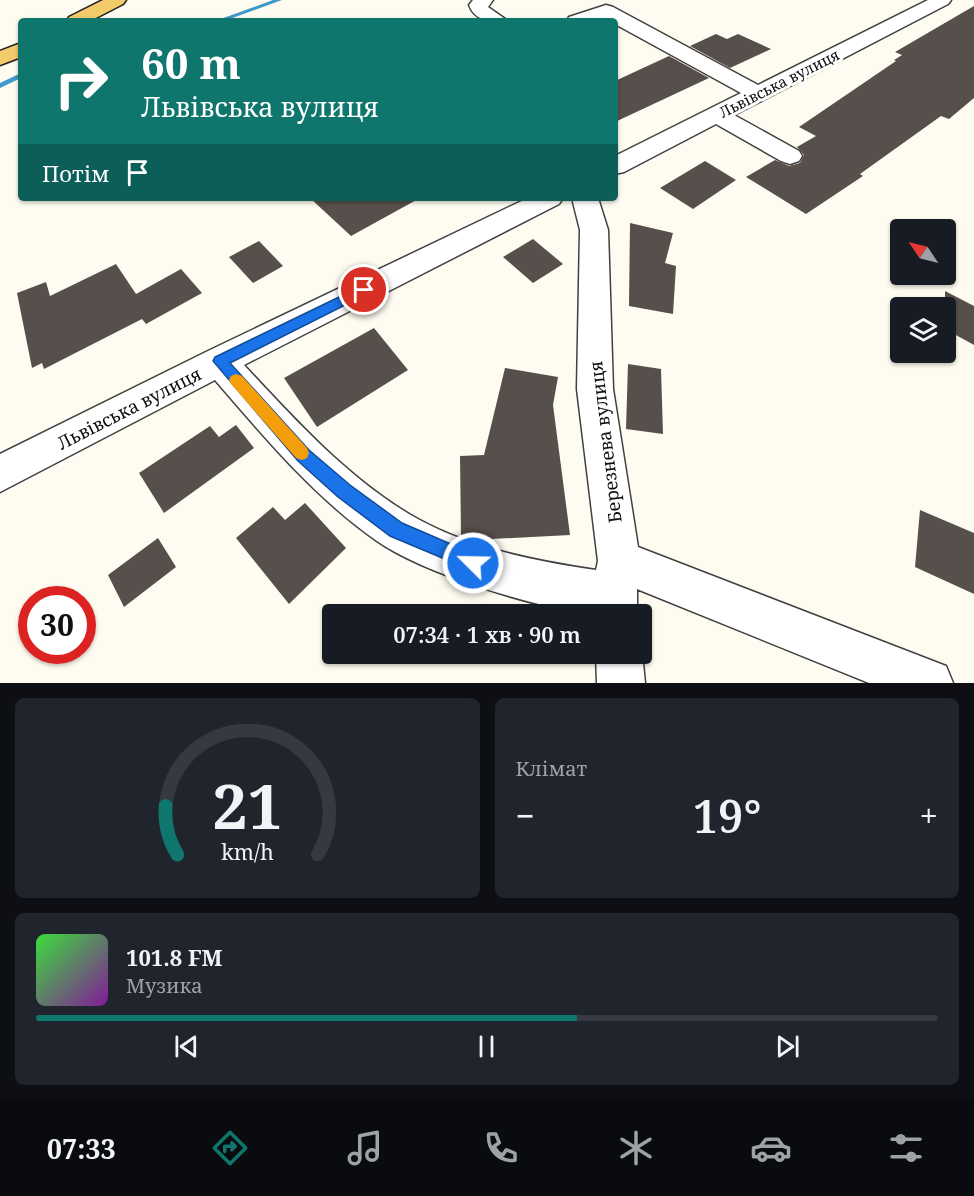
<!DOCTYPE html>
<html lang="uk">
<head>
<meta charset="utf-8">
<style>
  :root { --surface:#171b24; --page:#20242c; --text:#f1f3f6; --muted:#9ea1a6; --line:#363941; --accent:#0f766e }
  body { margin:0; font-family:"Noto Serif",serif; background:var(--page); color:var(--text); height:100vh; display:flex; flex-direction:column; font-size:22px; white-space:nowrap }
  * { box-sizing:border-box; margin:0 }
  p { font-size:20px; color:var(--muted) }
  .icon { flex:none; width:33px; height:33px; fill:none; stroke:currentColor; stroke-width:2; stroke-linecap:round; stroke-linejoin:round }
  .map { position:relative; height:683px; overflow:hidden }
  .details { display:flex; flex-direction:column; gap:15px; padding:15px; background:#0d0f14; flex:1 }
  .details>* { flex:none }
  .guide { position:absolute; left:18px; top:18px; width:600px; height:183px; border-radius:6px; box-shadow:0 2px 4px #0004; background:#0f766e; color:#fff; overflow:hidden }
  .needle { width:39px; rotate:305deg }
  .fabs { position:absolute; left:890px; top:219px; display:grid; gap:12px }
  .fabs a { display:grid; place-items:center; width:66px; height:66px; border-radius:6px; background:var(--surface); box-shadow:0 2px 4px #0004; font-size:30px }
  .speed { position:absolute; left:18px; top:586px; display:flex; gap:12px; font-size:30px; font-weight:700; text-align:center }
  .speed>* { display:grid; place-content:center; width:78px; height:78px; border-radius:50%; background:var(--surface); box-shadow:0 2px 4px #0004; line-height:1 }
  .speed .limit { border:9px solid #d22; background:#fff; color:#111 }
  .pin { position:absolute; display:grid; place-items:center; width:51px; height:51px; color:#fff; margin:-26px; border:3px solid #fff; border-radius:50%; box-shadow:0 2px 6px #0007 }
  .me { position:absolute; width:66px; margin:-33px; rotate:293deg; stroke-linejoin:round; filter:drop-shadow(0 0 4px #0008) }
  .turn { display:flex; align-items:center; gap:21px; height:126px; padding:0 24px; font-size:27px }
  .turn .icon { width:78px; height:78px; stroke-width:2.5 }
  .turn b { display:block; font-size:42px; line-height:51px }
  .then { display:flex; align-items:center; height:57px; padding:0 24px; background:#0003; gap:12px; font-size:22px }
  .big { font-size:45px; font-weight:600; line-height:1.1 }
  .details .card { flex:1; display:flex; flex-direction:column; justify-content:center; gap:9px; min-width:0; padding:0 21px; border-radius:9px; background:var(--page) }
  .details .dial { align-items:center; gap:0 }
  .dial svg { height:156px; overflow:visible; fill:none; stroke:var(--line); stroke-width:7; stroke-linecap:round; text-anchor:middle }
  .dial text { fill:var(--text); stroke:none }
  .song { display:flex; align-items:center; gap:18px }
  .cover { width:72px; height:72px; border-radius:9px; background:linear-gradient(135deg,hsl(120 70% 55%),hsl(290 70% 35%)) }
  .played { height:6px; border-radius:3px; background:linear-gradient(90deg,var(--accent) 60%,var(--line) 60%) }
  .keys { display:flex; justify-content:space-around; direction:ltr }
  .heat { display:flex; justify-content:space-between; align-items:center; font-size:33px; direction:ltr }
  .details .tiles { flex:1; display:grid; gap:15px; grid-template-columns:1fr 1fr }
  .card:last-child { grid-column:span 2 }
  .trip { position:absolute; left:322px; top:604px; width:330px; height:60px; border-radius:6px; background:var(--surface); box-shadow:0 2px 4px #0004; font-weight:600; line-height:60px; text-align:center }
  .tab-bar { display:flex; height:96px; justify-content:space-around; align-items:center; background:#090b0e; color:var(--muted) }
  .tab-bar .icon { width:42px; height:42px }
  .tab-bar .active { color:var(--accent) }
  .tab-bar b { font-size:27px; color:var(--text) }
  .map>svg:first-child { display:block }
</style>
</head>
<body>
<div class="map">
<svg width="974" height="683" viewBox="0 0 974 683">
  <rect width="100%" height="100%" fill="#fefbf0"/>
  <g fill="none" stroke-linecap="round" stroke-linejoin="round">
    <path fill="#409ac9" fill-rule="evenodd" d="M273 0H282L224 21H215Z
      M21 73V78L0 88V83Z"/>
  </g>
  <path fill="#574f4b" d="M974 6V98L949 119 941 116 860 174 863 176 806 214 746 177 775 160 789 166 800 163 804 155 797 147 816 136 799 127 896 61 894 60 902 55 895 52Z
    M716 34 727 39 738 34 771 49 730 68 690 46Z
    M669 56 709 78 615 122V81Z
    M705 161 736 180 693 209 660 188Z
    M310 198H420L351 236Z
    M630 223 673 233 665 263 676 266 673 314 629 306Z
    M533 239 563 264 533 283 503 257Z
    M259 241 283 266 253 283 229 257Z
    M116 264 136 294 181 269 202 293 146 324 142 319 44 369 42 363 32 368 17 293 46 282 50 296Z
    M945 291 974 306V345L945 329Z
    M374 328 408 370 317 427 284 378Z
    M628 364 661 369 663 434 626 429Z
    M505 368 558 377 553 405 570 535 472 540 461 536 460 456 484 455Z
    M236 425 254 448 164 513 139 473 210 426 219 437Z
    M305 503 346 548 289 604 236 538 273 507 285 520Z
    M920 510 974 533V594L915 567Z
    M158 538 176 567 124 607 108 575Z"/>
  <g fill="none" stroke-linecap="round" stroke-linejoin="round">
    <g stroke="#414141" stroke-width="3">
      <path id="minor" d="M473 0H493L488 7 508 21C492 21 476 23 469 5Z
        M928 0H951L948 4 734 115 799 151 802 156 799 161 790 164 781 161 716 124 624 172 615 174V156L741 93 615 24V21L604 18 595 21H567L569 17 606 5 613 7 758 85Z
        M528 198H563L559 204 244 365C294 419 346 476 409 514 464 547 534 561 596 570L598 561 577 389 580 230 572 198H598L608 230 613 389 638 547 946 666 953 683H869L637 589V615C624 615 610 616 596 615 540 609 424 574 377 541 314 497 265 438 215 380L0 492V454L208 351Z
        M642 653 645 683H597L596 654Z"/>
    </g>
    <g stroke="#1f1f1f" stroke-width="3">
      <path id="major" d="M103 0H126L123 4 90 21H67L69 17Z
        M21 43V57L0 65V51Z"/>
    </g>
    <use href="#minor" fill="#fff" fill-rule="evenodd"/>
    <use href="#major" fill="#f4cb6b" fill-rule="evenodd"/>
  </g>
  <path fill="#1a73e8" stroke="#114b97" stroke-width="1.5" d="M364 285 370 290 369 293 230 363 309 450 350 485 402 523 479 556 482 563 479 569 473 571 390 536 338 497 298 461 213 361 215 357Z"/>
  <path fill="#f59e0b" d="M236 374 242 376 307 448 309 453 307 458 302 460 296 458 231 384 229 380 231 376Z"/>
  <g text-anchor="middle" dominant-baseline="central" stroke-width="6" stroke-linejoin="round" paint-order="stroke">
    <g font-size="15" fill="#0e0e0e" stroke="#fff">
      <text transform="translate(779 83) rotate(-27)">Львівська вулиця</text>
    </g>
    <g font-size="18" fill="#0e0e0e" stroke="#fff">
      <text transform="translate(129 408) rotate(-27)">Львівська вулиця</text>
      <text transform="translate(605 442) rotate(-97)">Березнева вулиця</text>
    </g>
  </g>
</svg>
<div class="fabs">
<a><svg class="needle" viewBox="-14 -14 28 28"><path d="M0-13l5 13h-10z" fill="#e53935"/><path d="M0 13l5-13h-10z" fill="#9ea1a6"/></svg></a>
<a><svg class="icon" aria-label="layers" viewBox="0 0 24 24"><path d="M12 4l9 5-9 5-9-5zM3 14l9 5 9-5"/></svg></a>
</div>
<div class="speed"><div class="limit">30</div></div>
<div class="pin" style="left:364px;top:290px;background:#d93025"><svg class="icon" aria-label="arrive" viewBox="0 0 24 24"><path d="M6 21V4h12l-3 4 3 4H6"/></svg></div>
<svg class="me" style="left:473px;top:563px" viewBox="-20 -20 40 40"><circle r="17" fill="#1a73e8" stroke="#fff" stroke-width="3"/><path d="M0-11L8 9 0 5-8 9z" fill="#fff"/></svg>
<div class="trip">07:34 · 1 хв · 90 m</div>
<div class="guide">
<div class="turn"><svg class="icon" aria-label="right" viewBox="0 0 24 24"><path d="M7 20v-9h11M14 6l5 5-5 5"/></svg><div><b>60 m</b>Львівська вулиця</div></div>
<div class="then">Потім<svg class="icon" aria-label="arrive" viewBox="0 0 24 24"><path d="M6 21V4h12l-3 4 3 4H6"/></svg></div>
</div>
</div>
<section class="details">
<div class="tiles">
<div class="card dial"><svg viewBox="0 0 100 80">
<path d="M14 69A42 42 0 1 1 86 69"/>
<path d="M14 69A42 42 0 0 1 8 44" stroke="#0f766e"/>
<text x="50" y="56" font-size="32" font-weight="700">21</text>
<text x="50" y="72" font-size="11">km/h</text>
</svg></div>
<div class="card"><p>Клімат</p>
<div class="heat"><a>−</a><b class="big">19°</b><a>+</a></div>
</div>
<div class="card">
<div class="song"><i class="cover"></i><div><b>101.8 FM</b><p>Музика</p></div></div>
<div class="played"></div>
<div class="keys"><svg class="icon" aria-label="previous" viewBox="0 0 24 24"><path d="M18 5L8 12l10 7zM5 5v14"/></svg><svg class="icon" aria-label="pause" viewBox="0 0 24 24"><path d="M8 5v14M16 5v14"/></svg><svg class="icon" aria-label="next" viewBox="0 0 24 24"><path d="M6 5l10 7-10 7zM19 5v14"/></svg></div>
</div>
</div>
</section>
<nav class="tab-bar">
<b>07:33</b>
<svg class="icon active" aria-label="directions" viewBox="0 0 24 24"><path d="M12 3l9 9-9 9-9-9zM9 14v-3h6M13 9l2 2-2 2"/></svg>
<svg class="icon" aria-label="music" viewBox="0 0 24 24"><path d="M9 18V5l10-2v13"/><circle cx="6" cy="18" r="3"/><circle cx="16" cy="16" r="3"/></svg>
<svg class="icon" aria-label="phone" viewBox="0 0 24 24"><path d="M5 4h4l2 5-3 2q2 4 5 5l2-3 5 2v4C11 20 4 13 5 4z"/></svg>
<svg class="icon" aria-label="climate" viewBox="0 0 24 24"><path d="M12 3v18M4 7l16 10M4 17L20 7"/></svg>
<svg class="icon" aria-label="car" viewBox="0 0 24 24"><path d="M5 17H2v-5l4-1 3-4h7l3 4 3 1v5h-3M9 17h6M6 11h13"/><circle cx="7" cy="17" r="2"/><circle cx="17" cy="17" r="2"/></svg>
<svg class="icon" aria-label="filters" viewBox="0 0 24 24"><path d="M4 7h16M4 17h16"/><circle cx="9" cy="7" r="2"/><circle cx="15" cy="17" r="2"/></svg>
</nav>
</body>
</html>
